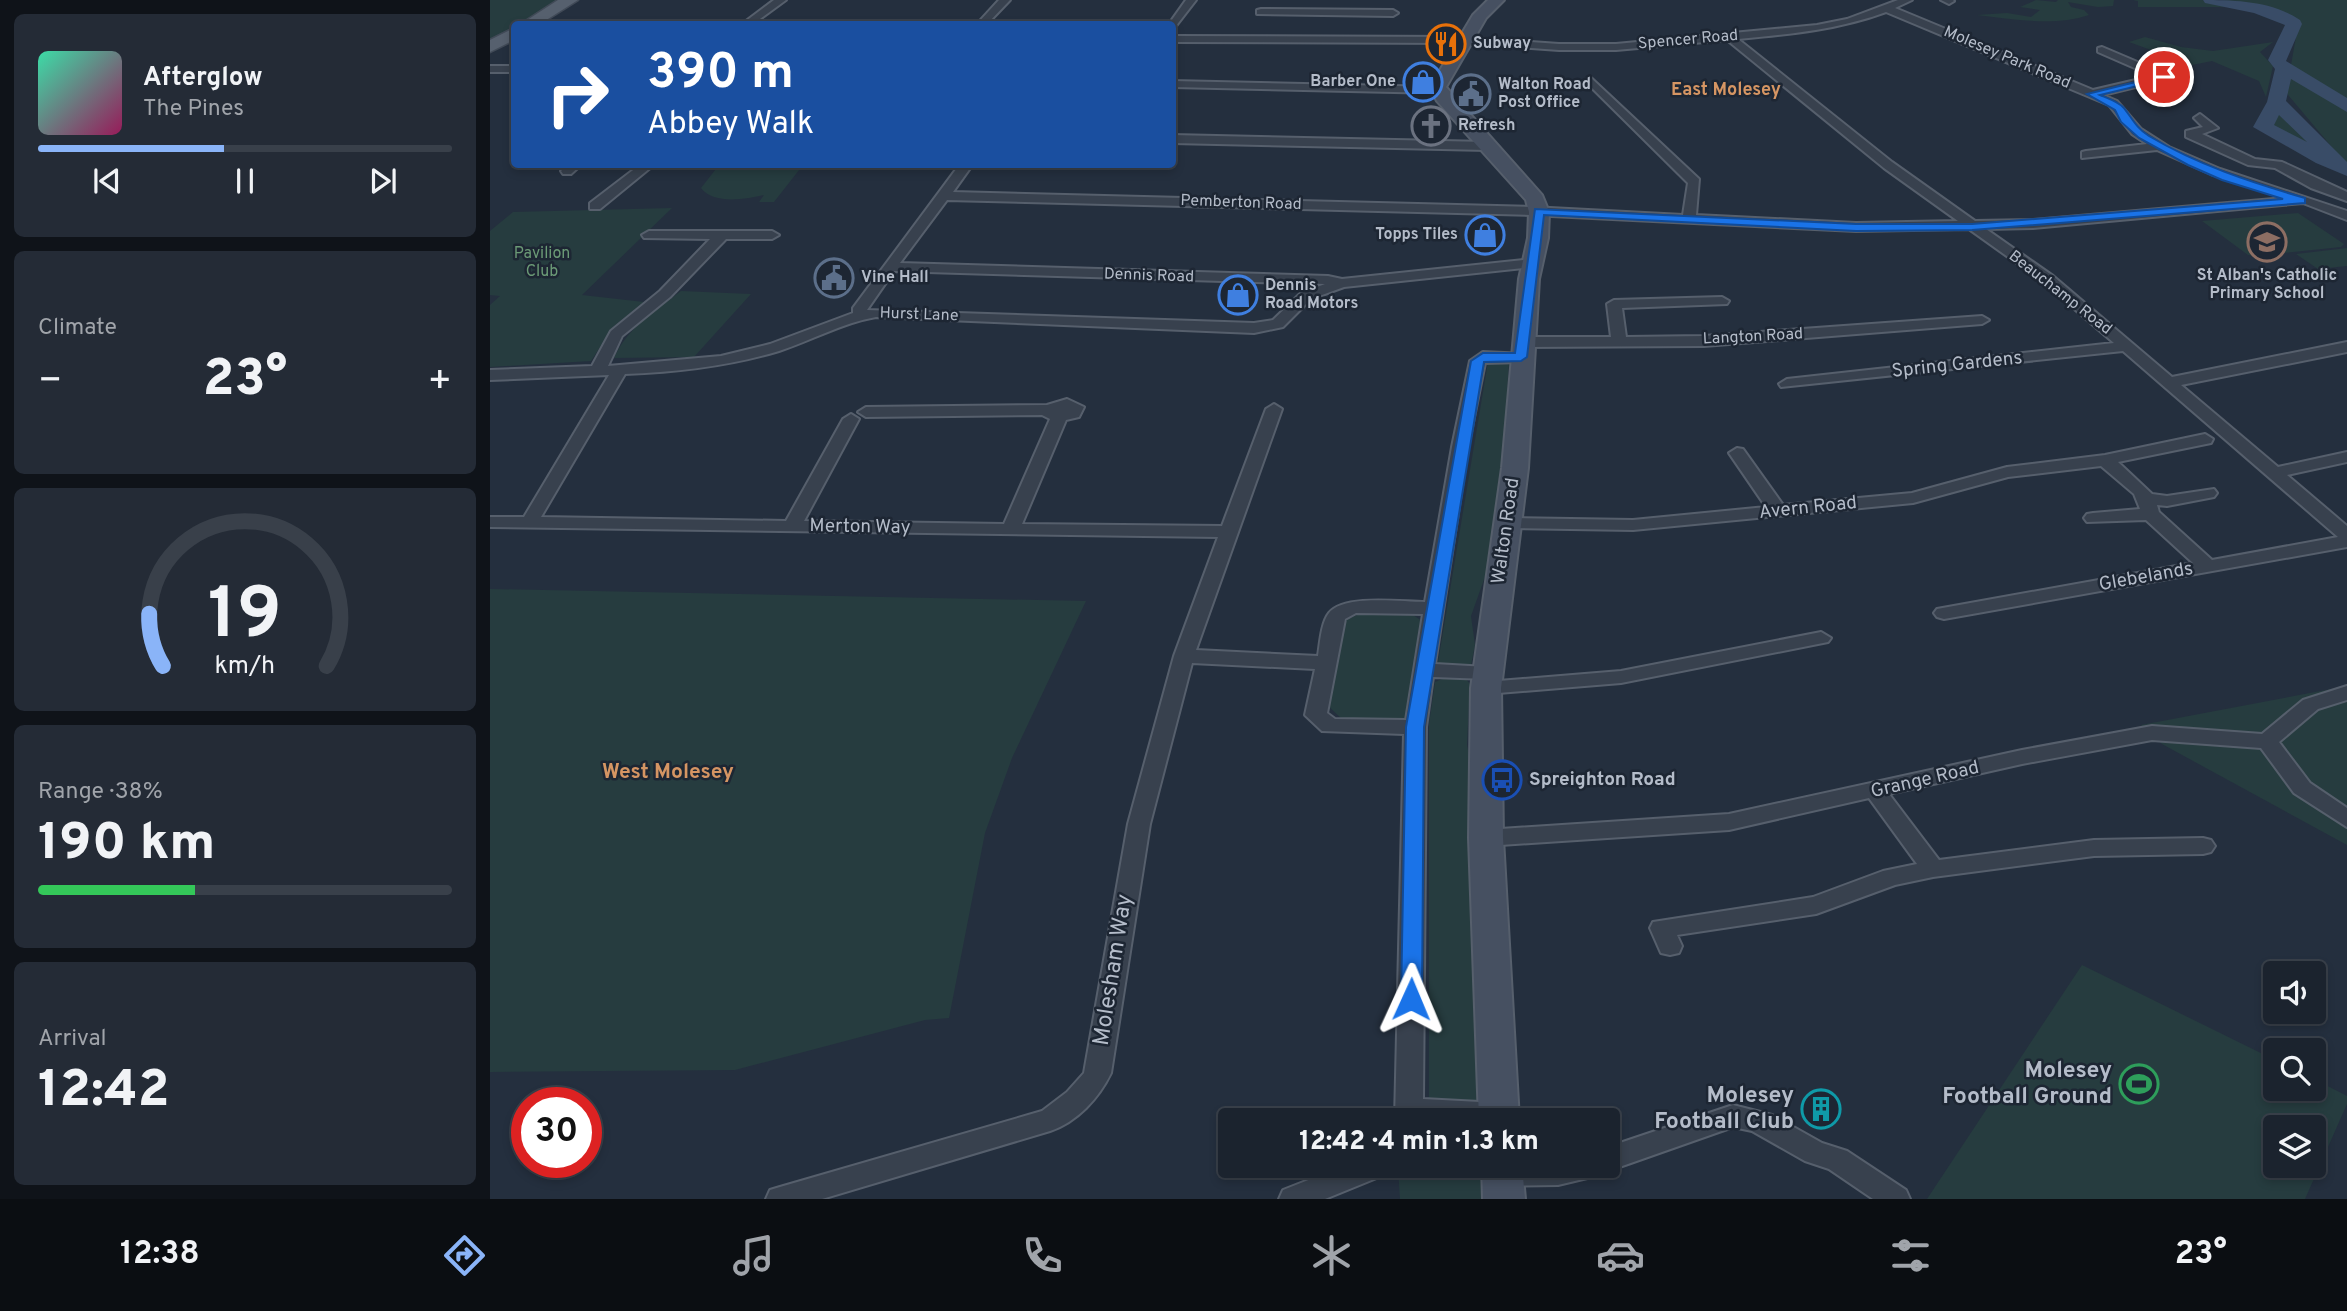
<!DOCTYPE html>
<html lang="en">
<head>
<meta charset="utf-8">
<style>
  :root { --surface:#1b232e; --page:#242b36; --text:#f1f3f6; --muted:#a0a4aa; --line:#39404a; --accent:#8ab4f8 }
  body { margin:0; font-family:Overpass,sans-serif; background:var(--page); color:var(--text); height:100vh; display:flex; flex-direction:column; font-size:26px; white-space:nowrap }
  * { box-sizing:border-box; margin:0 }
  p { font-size:23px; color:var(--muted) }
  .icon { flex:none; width:38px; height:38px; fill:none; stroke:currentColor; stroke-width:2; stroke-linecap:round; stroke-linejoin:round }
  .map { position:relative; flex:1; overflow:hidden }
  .side { display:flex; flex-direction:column; gap:14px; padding:14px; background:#0f1319; width:490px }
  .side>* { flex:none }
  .guide { position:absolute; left:21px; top:21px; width:665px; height:147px; border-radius:7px; box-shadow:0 4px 10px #0003,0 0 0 2px var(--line); background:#1a4fa0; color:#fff; overflow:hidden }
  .controls { position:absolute; left:1773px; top:961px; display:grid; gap:14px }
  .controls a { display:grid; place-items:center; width:63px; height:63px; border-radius:7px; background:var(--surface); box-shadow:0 4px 10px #0003,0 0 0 2px var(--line); font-size:35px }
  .speed { position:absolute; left:21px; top:1087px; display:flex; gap:14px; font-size:35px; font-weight:700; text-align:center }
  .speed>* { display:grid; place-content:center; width:91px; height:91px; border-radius:50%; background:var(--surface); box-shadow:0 4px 10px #0003,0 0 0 2px var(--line); line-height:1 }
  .speed .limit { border:10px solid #d22; background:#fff; color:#111 }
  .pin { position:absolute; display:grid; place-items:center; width:60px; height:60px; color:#fff; margin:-30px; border:4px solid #fff; border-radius:50%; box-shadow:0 2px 7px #0007 }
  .me { position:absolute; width:77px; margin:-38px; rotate:1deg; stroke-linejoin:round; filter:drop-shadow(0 0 5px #0008) }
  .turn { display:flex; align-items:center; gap:24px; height:147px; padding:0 21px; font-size:32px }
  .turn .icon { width:91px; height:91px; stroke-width:2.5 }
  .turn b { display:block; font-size:49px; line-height:60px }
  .big { font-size:52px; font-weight:800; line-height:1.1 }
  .side .widget { flex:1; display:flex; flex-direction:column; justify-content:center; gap:10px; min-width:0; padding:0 24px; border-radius:10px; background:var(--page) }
  .side .dial { align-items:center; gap:0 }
  .dial svg { height:182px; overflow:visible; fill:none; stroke:var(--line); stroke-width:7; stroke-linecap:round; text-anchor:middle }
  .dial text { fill:var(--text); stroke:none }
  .song { display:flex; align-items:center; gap:21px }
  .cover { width:84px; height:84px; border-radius:10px; background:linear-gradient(135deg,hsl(160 70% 55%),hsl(330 70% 35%)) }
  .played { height:7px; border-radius:4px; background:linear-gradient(90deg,var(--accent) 45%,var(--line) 45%) }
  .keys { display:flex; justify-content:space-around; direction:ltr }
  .heat { display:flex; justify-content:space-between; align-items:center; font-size:38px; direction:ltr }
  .charge { height:10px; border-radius:5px; background:linear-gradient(90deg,#34c759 38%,var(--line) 0) }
  .trip { position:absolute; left:728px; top:1108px; width:402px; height:70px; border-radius:7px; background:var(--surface); box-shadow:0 4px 10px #0003,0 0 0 2px var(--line); font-weight:800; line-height:70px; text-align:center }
  .tabs { display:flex; height:112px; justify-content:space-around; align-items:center; background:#0b0e12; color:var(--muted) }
  .tabs .icon { width:49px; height:49px }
  .tabs .on { color:var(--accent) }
  .tabs b { font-size:32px; color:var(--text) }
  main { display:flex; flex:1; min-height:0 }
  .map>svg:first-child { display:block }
</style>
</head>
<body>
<main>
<section class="side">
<div class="widget">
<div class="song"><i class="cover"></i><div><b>Afterglow</b><p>The Pines</p></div></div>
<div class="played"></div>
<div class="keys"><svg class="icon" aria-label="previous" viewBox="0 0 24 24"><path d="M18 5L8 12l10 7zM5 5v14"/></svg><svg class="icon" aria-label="pause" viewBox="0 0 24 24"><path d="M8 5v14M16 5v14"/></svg><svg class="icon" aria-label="next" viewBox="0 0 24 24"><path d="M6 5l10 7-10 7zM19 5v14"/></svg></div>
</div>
<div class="widget"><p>Climate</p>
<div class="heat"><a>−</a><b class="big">23°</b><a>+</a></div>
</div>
<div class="widget dial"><svg viewBox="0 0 100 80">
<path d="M14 69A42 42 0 1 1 86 69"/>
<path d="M14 69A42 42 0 0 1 8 46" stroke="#8ab4f8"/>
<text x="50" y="56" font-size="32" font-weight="700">19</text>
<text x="50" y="72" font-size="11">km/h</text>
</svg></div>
<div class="widget"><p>Range · 38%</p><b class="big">190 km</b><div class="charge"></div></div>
<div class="widget"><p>Arrival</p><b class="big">12:42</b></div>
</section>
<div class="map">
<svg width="1857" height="1199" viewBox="0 0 1857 1199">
  <rect width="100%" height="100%" fill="#242f3e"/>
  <path fill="#263c3f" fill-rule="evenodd" d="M0 0H72L31 24H24V28L0 42Z
    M1546 0 1566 2 1568 0H1624L1623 6 1608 7 1578 2 1581 7 1594 10 1599 15C1564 27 1523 19 1487 15L1517 13 1541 17 1550 10 1530 7Z
    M1643 0H1712L1753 7H1648V1Z
    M1733 0H1857V100L1801 65 1809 20Z
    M1655 37 1691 47 1723 51 1783 42 1770 52 1783 66 1776 97 1769 81 1722 61 1702 65 1639 42Z
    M1799 75 1857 109V165L1793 89Z
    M1789 109 1831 154 1782 128Z
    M229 165V164L313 165 284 202H269L274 195C256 199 224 205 211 188Z
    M182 208 92 295 154 302 124 326 101 361 0 367V305L10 296 0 295V231L23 212Z
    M1808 213 1854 244 1851 247 1765 256 1758 255 1712 221Z
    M1857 248V266L1828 269 1806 254Z
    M191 291 261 294 204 357 124 358C138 327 164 312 191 291Z
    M998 362H1019L1014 443 996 574 981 616 985 645 981 665 953 666 948 662Z
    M0 589 596 601 522 758 495 833 459 1018 435 1020 245 1070 0 1072Z
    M874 612 923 615 932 621 918 717 911 722 854 721 834 702 854 621Z
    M952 679H976L980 684 977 745 981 764 992 1099C978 1108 953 1106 939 1098V724L945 682Z
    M1857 686V845L1672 744 1651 725Z
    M1592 965 1785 1060V1088H1824V1079L1857 1096V1104L1815 1199H1437ZM1785 1127H1824V1166H1785Z
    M915 1166H997L998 1199H910L908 1168Z"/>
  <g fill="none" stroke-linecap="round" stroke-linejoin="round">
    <path fill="#394c67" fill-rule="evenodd" d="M1713 0C1745 0 1782 1 1810 20L1812 24 1796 61 1857 98V112L1801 79 1796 101 1857 162V176L1826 163 1763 127 1777 102 1785 69 1778 60 1795 25 1764 13 1715 3ZM1789 115 1816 141 1817 142 1784 125Z"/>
    <g stroke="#565f6c" stroke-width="4">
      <path id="minor" d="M284 0H296L263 24H252Z
        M509 0H520L497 24H487Z
        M696 0H706L682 31V24H679Z
        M1408 0H1422L1405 8 1603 90 1663 76 1608 52V48L1612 47 1678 75V79L1613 95 1627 101 1651 129 1679 147 1730 169 1857 211V220L1813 203 1543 228 1496 229 1563 276 1682 377 1857 342V352L1691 385 1788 467 1857 452V462L1797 475 1857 526V547L1454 619 1447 617 1444 613 1447 609 1703 563 1656 520 1597 522 1594 518 1597 514 1603 513 1650 509 1644 494 1611 466 1518 477 1423 503 1143 530 1018 528 1009 523 1018 518 1143 520 1276 507 1239 453 1247 448 1253 449 1293 505 1422 493 1517 467 1615 455 1715 434 1723 439 1721 443 1628 462 1662 494 1677 496 1724 489 1727 493 1724 497 1677 506 1667 505 1669 512 1722 560 1848 537 1633 351 1291 387 1289 384 1297 379 1624 343 1553 282 1479 229 1366 231 1041 215 457 200 410 263 838 276 852 279 1043 259 1050 263 1043 267 854 287 821 299 793 327 764 333 386 317C352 323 322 340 289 351 239 366 187 372 135 374L51 517 296 521 353 419 361 414 369 419 314 521 514 524 560 419 552 415 376 417 368 412 376 407 557 405 577 399 594 407 589 417 576 420 532 524 732 526 776 409 784 404 792 409 706 650 828 656C830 644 831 623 839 613 854 594 912 602 935 602L962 447 980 361 993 352 1036 354 1039 357 1031 362 995 363 978 447 945 664 997 667 1007 673 997 679 943 677 936 727 933 1099 1009 1103 1019 1106 1023 1114 1020 1120H905L914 734 832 731 815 715 825 669 702 663 660 824 621 1073C609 1098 587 1122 560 1131L332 1199H276L280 1190 290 1187 552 1111 577 1092 594 1073 638 824 684 656 728 537 0 527V517H34L119 375 0 380V370L102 366 121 331 170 291 220 239 154 238 152 235 159 231H282L289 235 282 239H236L180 297 132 336 118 366 231 356 280 344 363 313V308L470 164H483L463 192 1041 207 1193 215 1198 183 1097 83V79L1101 78 1209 179 1206 215 1366 223 1468 221 1394 168 1237 40 1126 50H1069L969 43 682 42V36L969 37 1069 44H1126L1327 25 1357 19ZM1396 12 1619 105 1642 134 1657 144 1596 151 1592 152V158L1667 150 1721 174 1795 198 1543 220 1485 221 1402 162 1248 39C1300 34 1347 30 1396 12ZM404 271 835 284 811 293 783 320 764 323 377 310ZM866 613 933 614 916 720 845 719 837 713 855 619Z
        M1451 0H1463L1464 1 1459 4Z
        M771 9 903 10 908 13 903 16 767 14V10Z
        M0 66H24V72H0Z
        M682 81 949 87 955 90 949 93 682 87Z
        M1710 114 1728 128 1712 134 1765 159 1792 162 1857 192V201L1821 188 1785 168 1758 165 1696 137V131L1713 127 1704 118Z
        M682 135 997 142 1003 146 997 150 682 143Z
        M78 164H92L81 174H73L71 171Z
        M151 164H165L110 209H100V203Z
        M1232 297 1239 301 1237 304 1132 308 1136 337 1214 336 1492 316 1499 320 1492 324 1214 346 1032 347 1024 342 1032 337H1121L1117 304 1124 300Z
        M1331 632 1341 638 1338 642 1131 683 996 694 986 688 996 682 1131 671Z
        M1857 686V700L1828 709 1789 742 1820 783 1857 808V827L1804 793 1771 748 1662 740 1532 764 1399 794 1449 860 1604 840 1713 838 1721 840 1725 846 1721 852 1713 854 1604 856 1443 877 1405 885 1326 914 1187 935 1192 946 1189 953 1180 955 1171 953 1160 928 1163 922 1323 897 1393 871 1427 864 1379 798 1239 830 996 846 988 844 985 838 988 832 996 830 1239 814 1532 750 1662 726 1772 734 1813 700Z
        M1243 1105 1282 1115 1332 1143 1357 1151 1416 1190 1420 1199H1383L1339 1169 1315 1161 1262 1131 1243 1127 1118 1171 1113 1169 1110 1175 1068 1185 1013 1186 1003 1183 999 1174 1003 1166H1118V1147Z
        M854 1166H898L894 1175 835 1199H789L793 1190Z"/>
    </g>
    <g stroke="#565f6c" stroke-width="4">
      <path id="secondary" d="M998 0H1014L996 18 956 87 1052 195 1059 212 1058 238 1049 279 1038 468 1011 688 1013 838 1029 1120H989L979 838 981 688 1012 468 1029 279 1038 238 1039 212 1036 200 947 101 940 87 983 15Z
        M992 1166H1032L1035 1199H993Z"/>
    </g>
    <g stroke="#414a57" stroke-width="3">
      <path id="primary" d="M68 0H88L50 24H31Z
        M24 28V40L0 52V40Z"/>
    </g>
    <use href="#minor" fill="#38414e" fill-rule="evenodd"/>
    <use href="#secondary" fill="#465061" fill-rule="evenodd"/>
    <use href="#primary" fill="#56606e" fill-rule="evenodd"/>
  </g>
  <path fill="#1a73e8" stroke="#114b97" stroke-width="2" d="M1674 75 1677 79 1610 95C1617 98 1629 102 1634 108 1642 118 1646 128 1659 136 1708 165 1760 182 1815 198V203L1482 230 1366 231 1054 215 1037 357 1031 361 994 362 934 727 932 999 929 1005H914L911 999 916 727 981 361 993 353H1025L1045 209 1366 224H1482L1793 199 1732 180 1698 165 1649 138 1631 122 1625 110 1597 94Z"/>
  <defs>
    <g id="restaurant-ring" transform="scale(2.0125)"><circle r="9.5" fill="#1d2633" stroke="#e8710a" stroke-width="1.5"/><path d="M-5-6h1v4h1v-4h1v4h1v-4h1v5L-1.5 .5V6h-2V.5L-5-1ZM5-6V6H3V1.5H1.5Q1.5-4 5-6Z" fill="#e8710a"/></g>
    <g id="shop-ring" transform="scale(2.0125)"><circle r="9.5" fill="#1d2633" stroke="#3f7fe0" stroke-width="1.5"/><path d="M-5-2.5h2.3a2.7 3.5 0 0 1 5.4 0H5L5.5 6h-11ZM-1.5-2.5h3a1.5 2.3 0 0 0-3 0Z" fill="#3f7fe0"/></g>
    <g id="civic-ring" transform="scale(2.0125)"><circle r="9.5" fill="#1d2633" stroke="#5c6f8a" stroke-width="1.5"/><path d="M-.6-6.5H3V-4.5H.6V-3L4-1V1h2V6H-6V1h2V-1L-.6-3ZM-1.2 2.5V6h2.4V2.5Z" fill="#5c6f8a"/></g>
    <g id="church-ring" transform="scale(2.0125)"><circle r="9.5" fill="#1d2633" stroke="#6b7280" stroke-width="1.5"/><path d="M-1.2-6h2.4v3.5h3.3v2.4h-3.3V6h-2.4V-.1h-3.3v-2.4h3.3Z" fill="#6b7280"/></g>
    <g id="school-ring" transform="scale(2.0125)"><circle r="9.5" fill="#1d2633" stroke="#8d6e63" stroke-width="1.5"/><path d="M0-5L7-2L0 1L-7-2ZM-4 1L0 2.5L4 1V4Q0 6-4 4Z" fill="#8d6e63"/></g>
    <g id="bus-ring" transform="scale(2.0125)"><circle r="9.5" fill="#1d2633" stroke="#1a4fb4" stroke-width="1.5"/><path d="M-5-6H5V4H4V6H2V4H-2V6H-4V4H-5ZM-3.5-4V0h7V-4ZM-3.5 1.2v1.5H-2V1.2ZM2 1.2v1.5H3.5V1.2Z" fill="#1a4fb4"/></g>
    <g id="stadium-ring" transform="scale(2.0125)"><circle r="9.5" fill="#1d2633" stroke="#2e9e5b" stroke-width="1.5"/><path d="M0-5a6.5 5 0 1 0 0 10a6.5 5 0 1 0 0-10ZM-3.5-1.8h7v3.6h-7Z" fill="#2e9e5b"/></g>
    <g id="building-ring" transform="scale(2.0125)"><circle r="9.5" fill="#1d2633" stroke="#0f9aa8" stroke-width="1.5"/><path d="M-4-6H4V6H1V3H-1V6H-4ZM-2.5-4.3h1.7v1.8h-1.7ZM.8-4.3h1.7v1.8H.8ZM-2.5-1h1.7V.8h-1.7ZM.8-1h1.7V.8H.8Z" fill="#0f9aa8"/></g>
  </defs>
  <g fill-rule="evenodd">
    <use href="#restaurant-ring" x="956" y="44"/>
    <use href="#shop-ring" x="933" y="82"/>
    <use href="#civic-ring" x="981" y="94"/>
    <use href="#church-ring" x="941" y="126"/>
    <use href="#shop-ring" x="995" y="235"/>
    <use href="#school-ring" x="1777" y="242"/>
    <use href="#civic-ring" x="344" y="278"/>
    <use href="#shop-ring" x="748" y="295"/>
    <use href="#bus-ring" x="1012" y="780"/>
    <use href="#stadium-ring" x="1649" y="1084"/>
    <use href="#building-ring" x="1331" y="1109"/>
  </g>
  <g text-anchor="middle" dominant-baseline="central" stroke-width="5" stroke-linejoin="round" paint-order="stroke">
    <g font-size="16" fill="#b4bcc9" stroke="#1d2633">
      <text transform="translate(1198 40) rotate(-5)">Spencer Road</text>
      <text transform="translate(1517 58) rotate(23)">Molesey Park Road</text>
      <text transform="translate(751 203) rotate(2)">Pemberton Road</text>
      <text transform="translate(659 276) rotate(2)">Dennis Road</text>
      <text transform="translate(1570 293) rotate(38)">Beauchamp Road</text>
      <text transform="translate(429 315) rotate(2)">Hurst Lane</text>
      <text transform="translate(1263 337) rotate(-3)">Langton Road</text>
    </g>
    <g font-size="16" font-weight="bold" fill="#b4bcc9" stroke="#1d2633" text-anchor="start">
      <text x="983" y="44">Subway</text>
      <text x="906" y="82" text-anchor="end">Barber One</text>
      <text x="1008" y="85">Walton Road<tspan x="1008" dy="18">Post Office</tspan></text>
      <text x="968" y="126">Refresh</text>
      <text x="968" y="235" text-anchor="end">Topps Tiles</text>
      <text x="1777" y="276" text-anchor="middle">St Alban's Catholic<tspan x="1777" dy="18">Primary School</tspan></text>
      <text x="371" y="278">Vine Hall</text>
      <text x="775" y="286">Dennis<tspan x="775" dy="18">Road Motors</tspan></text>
    </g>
    <g font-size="16" fill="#6b9a76" stroke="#1d2633">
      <text x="52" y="254">Pavilion<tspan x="52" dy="18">Club</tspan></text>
    </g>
    <g font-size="18" font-weight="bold" fill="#d59563" stroke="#1d2633">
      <text x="1236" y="90">East Molesey</text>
    </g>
    <g font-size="19" fill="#b4bcc9" stroke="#1d2633">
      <text transform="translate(1467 365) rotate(-6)">Spring Gardens</text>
      <text transform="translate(1318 508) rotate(-6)">Avern Road</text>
      <text transform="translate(370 527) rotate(1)">Merton Way</text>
      <text transform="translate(1016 531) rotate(-82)">Walton Road</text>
      <text transform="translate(1656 577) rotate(-10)">Glebelands</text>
      <text transform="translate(1435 780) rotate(-13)">Grange Road</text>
    </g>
    <g font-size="19" font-weight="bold" fill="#b4bcc9" stroke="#1d2633" text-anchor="start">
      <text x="1039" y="780">Spreighton Road</text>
    </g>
    <g font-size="21" font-weight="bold" fill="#d59563" stroke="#1d2633">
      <text x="178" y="772">West Molesey</text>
    </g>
    <g font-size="23" fill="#b4bcc9" stroke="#1d2633">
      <text transform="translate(624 970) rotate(-81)">Molesham Way</text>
    </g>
    <g font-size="23" font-weight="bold" fill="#b4bcc9" stroke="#1d2633" text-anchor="end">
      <text x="1622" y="1071">Molesey<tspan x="1622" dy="26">Football Ground</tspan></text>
      <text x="1304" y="1096">Molesey<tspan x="1304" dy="26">Football Club</tspan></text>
    </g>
  </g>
</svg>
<div class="controls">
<a><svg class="icon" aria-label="sound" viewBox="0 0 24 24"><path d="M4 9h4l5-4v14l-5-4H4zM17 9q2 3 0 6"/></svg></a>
<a><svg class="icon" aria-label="search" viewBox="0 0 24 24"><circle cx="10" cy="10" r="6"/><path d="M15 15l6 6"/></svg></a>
<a><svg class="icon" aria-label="layers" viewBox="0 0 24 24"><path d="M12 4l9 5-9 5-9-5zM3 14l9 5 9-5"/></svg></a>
</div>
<div class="speed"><div class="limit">30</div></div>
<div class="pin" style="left:1674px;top:77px;background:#d93025"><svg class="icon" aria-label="arrive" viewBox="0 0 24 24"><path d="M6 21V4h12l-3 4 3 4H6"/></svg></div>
<svg class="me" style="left:921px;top:999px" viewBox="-20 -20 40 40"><path d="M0-17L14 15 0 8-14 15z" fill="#1a73e8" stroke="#fff" stroke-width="4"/></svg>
<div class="trip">12:42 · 4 min · 1.3 km</div>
<div class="guide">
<div class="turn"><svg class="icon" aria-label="right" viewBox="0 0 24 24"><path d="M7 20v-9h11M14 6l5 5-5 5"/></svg><div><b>390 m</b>Abbey Walk</div></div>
</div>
</div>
</main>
<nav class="tabs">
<b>12:38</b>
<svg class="icon on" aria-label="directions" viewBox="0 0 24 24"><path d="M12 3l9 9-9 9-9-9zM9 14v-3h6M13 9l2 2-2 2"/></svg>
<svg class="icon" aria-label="music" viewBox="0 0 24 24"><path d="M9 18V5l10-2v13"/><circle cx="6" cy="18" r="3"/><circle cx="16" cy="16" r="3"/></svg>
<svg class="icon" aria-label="phone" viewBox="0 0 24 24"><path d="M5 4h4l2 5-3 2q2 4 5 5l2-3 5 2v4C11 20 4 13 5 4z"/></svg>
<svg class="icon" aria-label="climate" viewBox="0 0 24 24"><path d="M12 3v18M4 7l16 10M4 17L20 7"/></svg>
<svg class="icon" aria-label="car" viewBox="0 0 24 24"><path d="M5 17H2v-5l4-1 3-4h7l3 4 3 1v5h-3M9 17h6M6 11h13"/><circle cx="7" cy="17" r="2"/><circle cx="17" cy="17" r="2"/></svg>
<svg class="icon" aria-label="filters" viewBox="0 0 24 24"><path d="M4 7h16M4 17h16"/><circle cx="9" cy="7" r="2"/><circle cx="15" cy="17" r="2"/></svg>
<b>23°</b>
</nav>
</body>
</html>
